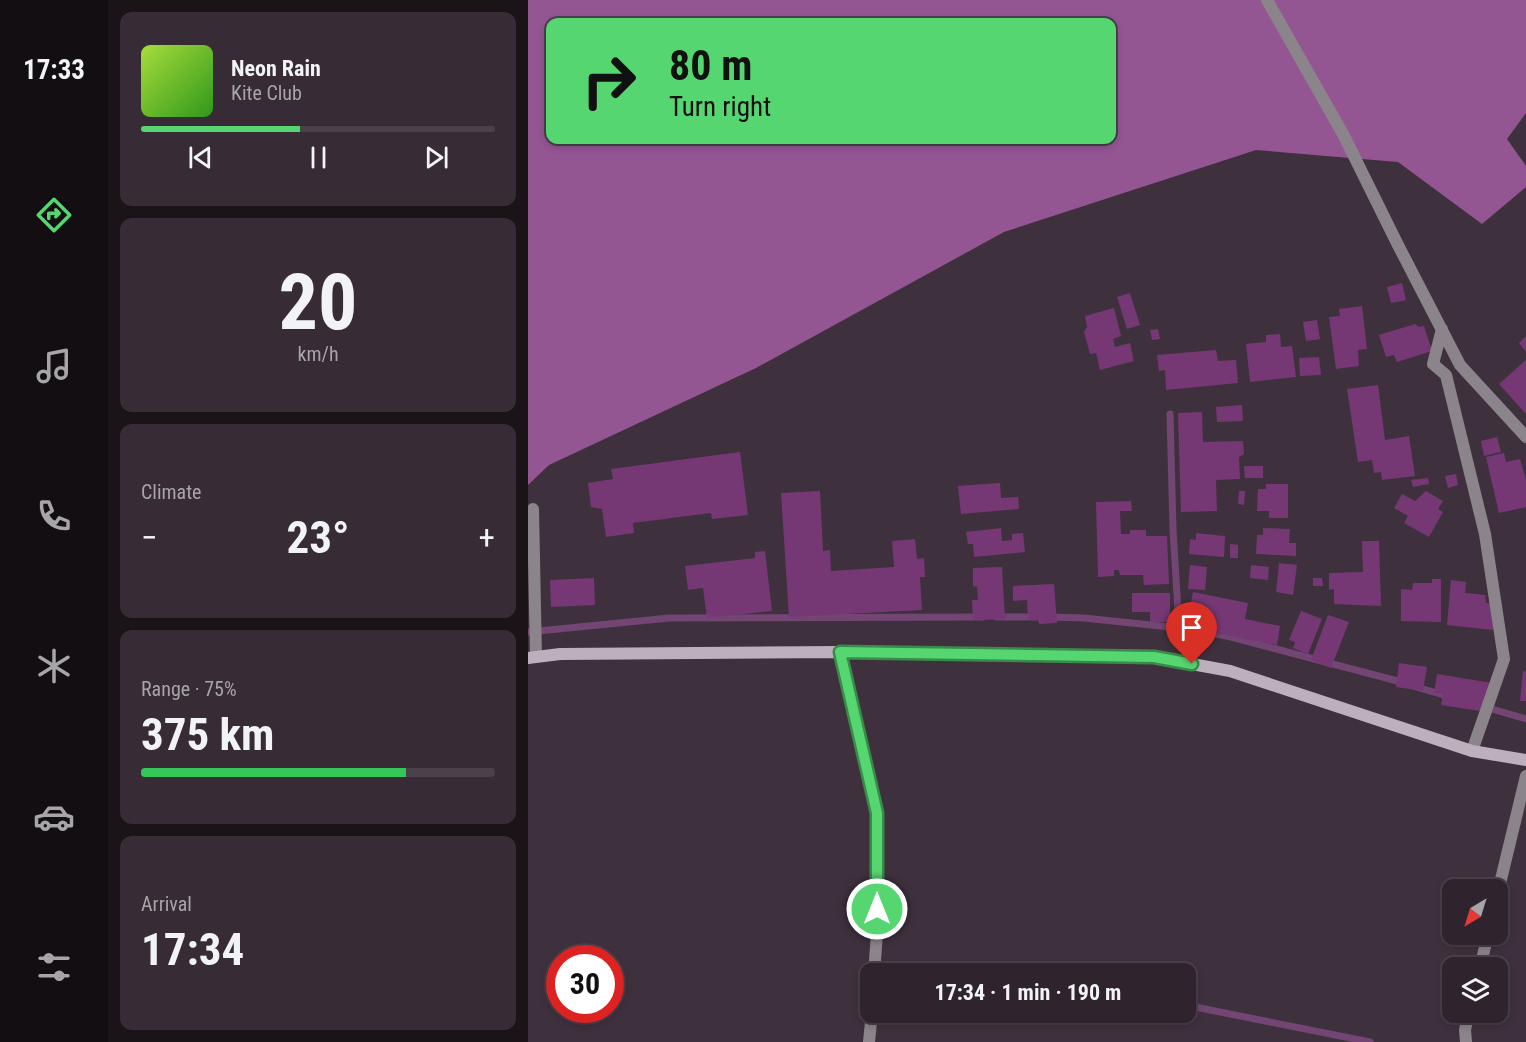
<!DOCTYPE html>
<html lang="en">
<head>
<meta charset="utf-8">
<style>
  :root { --surface:#2f242e; --page:#372c36; --text:#f1f3f6; --muted:#a7a4aa; --line:#4a414a; --accent:#56d671 }
  body { margin:0; font-family:"Roboto Condensed",sans-serif; background:var(--page); color:var(--text); height:100vh; display:flex; flex-direction:column; font-size:22px; white-space:nowrap }
  * { box-sizing:border-box; margin:0 }
  p { font-size:20px; color:var(--muted) }
  .icon { flex:none; width:33px; height:33px; fill:none; stroke:currentColor; stroke-width:2; stroke-linecap:round; stroke-linejoin:round }
  .map { position:relative; flex:1; overflow:hidden }
  .panel { display:flex; flex-direction:column; gap:12px; padding:12px; background:#1a1419; width:420px }
  .panel>* { flex:none }
  .top-card { position:absolute; left:18px; top:18px; width:570px; height:126px; border-radius:12px; box-shadow:0 3px 9px #0003,0 0 0 2px var(--line); background:#56d671; color:#111; overflow:hidden }
  .needle { width:39px; rotate:218deg }
  .tools { position:absolute; left:914px; top:879px; display:grid; gap:12px }
  .tools a { display:grid; place-items:center; width:66px; height:66px; border-radius:12px; background:var(--surface); box-shadow:0 3px 9px #0003,0 0 0 2px var(--line); font-size:30px }
  .speed { position:absolute; left:18px; top:945px; display:flex; gap:12px; font-size:30px; font-weight:700; text-align:center }
  .speed>* { display:grid; place-content:center; width:78px; height:78px; border-radius:50%; background:var(--surface); box-shadow:0 3px 9px #0003,0 0 0 2px var(--line); line-height:1 }
  .speed .limit { border:9px solid #d22; background:#fff; color:#111 }
  .pin { position:absolute; display:grid; place-items:center; width:51px; height:51px; color:#fff; margin:-62px -26px; border-radius:50% 50% 50% 0; rotate:-45deg; box-shadow:0 0 6px #0007 }
  .pin .icon { rotate:45deg }
  .me { position:absolute; width:66px; margin:-33px; rotate:0deg; stroke-linejoin:round; filter:drop-shadow(0 0 4px #0008) }
  .turn { display:flex; align-items:center; gap:21px; height:126px; padding:0 24px; font-size:27px }
  .turn .icon { width:78px; height:78px; stroke-width:2.5 }
  .turn b { display:block; font-size:42px; line-height:51px }
  .big { font-size:45px; font-weight:700; line-height:1.1 }
  .panel .widget { flex:1; display:flex; flex-direction:column; justify-content:center; gap:9px; min-width:0; padding:0 21px; border-radius:12px; background:var(--page) }
  .panel .dial { align-items:center; gap:0 }
  .dial b { font-size:78px; line-height:1 }
  .song { display:flex; align-items:center; gap:18px }
  .cover { width:72px; height:72px; border-radius:9px; background:linear-gradient(135deg,hsl(80 70% 55%),hsl(110 70% 35%)) }
  .played { height:6px; border-radius:3px; background:linear-gradient(90deg,var(--accent) 45%,var(--line) 45%) }
  .keys { display:flex; justify-content:space-around; direction:ltr }
  .heat { display:flex; justify-content:space-between; align-items:center; font-size:33px; direction:ltr }
  .charge { height:9px; border-radius:4px; background:linear-gradient(90deg,#34c759 75%,var(--line) 0) }
  .trip { position:absolute; left:332px; top:963px; width:336px; height:60px; border-radius:12px; background:var(--surface); box-shadow:0 3px 9px #0003,0 0 0 2px var(--line); font-weight:700; line-height:60px; text-align:center }
  main { display:flex; flex:1; min-height:0 }
  .tab-bar { display:flex; flex-direction:column; width:108px; justify-content:space-around; align-items:center; background:#130e12; color:var(--muted) }
  .tab-bar .icon { width:42px; height:42px }
  .tab-bar .current { color:var(--accent) }
  .tab-bar b { font-size:27px; color:var(--text) }
  .map>svg:first-child { display:block }
</style>
</head>
<body>
<main>
<nav class="tab-bar">
<b>17:33</b>
<svg class="icon current" aria-label="directions" viewBox="0 0 24 24"><path d="M12 3l9 9-9 9-9-9zM9 14v-3h6M13 9l2 2-2 2"/></svg>
<svg class="icon" aria-label="music" viewBox="0 0 24 24"><path d="M9 18V5l10-2v13"/><circle cx="6" cy="18" r="3"/><circle cx="16" cy="16" r="3"/></svg>
<svg class="icon" aria-label="phone" viewBox="0 0 24 24"><path d="M5 4h4l2 5-3 2q2 4 5 5l2-3 5 2v4C11 20 4 13 5 4z"/></svg>
<svg class="icon" aria-label="climate" viewBox="0 0 24 24"><path d="M12 3v18M4 7l16 10M4 17L20 7"/></svg>
<svg class="icon" aria-label="car" viewBox="0 0 24 24"><path d="M5 17H2v-5l4-1 3-4h7l3 4 3 1v5h-3M9 17h6M6 11h13"/><circle cx="7" cy="17" r="2"/><circle cx="17" cy="17" r="2"/></svg>
<svg class="icon" aria-label="filters" viewBox="0 0 24 24"><path d="M4 7h16M4 17h16"/><circle cx="9" cy="7" r="2"/><circle cx="15" cy="17" r="2"/></svg>
</nav>
<section class="panel">
<div class="widget">
<div class="song"><i class="cover"></i><div><b>Neon Rain</b><p>Kite Club</p></div></div>
<div class="played"></div>
<div class="keys"><svg class="icon" aria-label="previous" viewBox="0 0 24 24"><path d="M18 5L8 12l10 7zM5 5v14"/></svg><svg class="icon" aria-label="pause" viewBox="0 0 24 24"><path d="M8 5v14M16 5v14"/></svg><svg class="icon" aria-label="next" viewBox="0 0 24 24"><path d="M6 5l10 7-10 7zM19 5v14"/></svg></div>
</div>
<div class="widget dial"><b>20</b><p>km/h</p></div>
<div class="widget"><p>Climate</p>
<div class="heat"><a>−</a><b class="big">23°</b><a>+</a></div>
</div>
<div class="widget"><p>Range · 75%</p><b class="big">375 km</b><div class="charge"></div></div>
<div class="widget"><p>Arrival</p><b class="big">17:34</b></div>
</section>
<div class="map">
<svg width="998" height="1042" viewBox="0 0 998 1042">
  <rect width="100%" height="100%" fill="#3f303e"/>
  <path fill="#945593" fill-rule="evenodd" d="M0 0H998V113L979 139 998 166V187L954 224 870 162 728 150 476 232 228 368 21 465 0 485ZM22 22H584V140H22Z"/>
  <g fill="none" stroke-linecap="round" stroke-linejoin="round">
    <path stroke="#724573" stroke-width="7" d="M642 414 645 529 651 628 699 636 877 683
      M468 617H508
      M522 617 556 618 651 628
      M0 632 141 618 454 617
      M888 687 923 697
      M957 707 998 719
      M355 967 450 974
      M657 1005 842 1042"/>
  </g>
  <path fill="#753875" d="M874 283 878 300 863 303 859 287Z
    M602 293 612 325 599 329 589 297Z
    M834 306 839 349 830 350 831 366 808 369 801 317 812 316 811 309Z
    M586 308 593 336 585 339 587 347 602 343 606 361 572 370 568 353 562 354 556 332 559 327 557 316Z
    M789 320 792 339 778 341 775 322Z
    M887 324 891 327 896 326 904 351 869 362 866 355 858 357 851 335Z
    M630 329 632 339 624 340 622 330Z
    M752 334 753 347 764 346 768 377 722 382 718 344 738 342V335Z
    M998 336V352L991 343Z
    M688 350 690 361 708 360 710 383 638 390 637 370 631 371 629 355Z
    M791 357 793 375 772 376 771 358Z
    M998 360V414L971 384Z
    M850 385 857 440 881 436 887 476 854 480 853 472 846 473 844 460 830 462 819 389Z
    M714 405 715 421 689 422 688 407Z
    M674 412 675 442 715 441 716 454 711 457 712 479 688 480 689 511 653 512 650 413Z
    M969 437 973 452 956 456 953 441Z
    M212 452 220 515 184 519 183 513 105 523 106 533 78 537 74 509 63 507 60 483 85 479 83 469Z
    M976 453 978 462 992 459 998 480V507L971 513 958 457Z
    M716 466H735V478H717Z
    M928 474 930 485 920 488 917 476Z
    M900 478 901 484 885 487 883 480Z
    M472 483 473 498 490 497 491 509 433 514 430 486Z
    M738 484H760V518H741V511H729L730 489H738Z
    M292 491 295 551 302 550 303 571 366 567 364 541 387 539 389 559 396 558 397 577H392L394 610 261 617 253 493Z
    M711 491H717L716 505 710 504Z
    M898 491 915 501 910 509 915 512 901 537 876 523 880 516 866 508 874 494 887 501Z
    M603 501 604 511H592L593 534H602V530H618V536H639L641 584 616 585 615 575H592L591 570H586V576L570 577 568 502Z
    M473 528 474 541 484 540V534L495 533 497 552 446 557 445 544H440L438 532Z
    M735 528 762 529 761 543H768V556L728 554 729 535H735Z
    M668 533 697 536 696 557 661 554 662 539 668 540Z
    M834 541H851L853 606 806 604V589L801 590V573L835 572Z
    M702 544 710 545V558H702Z
    M237 551 244 611 179 618 175 588 160 590 157 566 227 558V552Z
    M751 563 769 565 765 595 748 592Z
    M662 565 679 567 677 590 660 589Z
    M723 565 741 567 740 580 722 578Z
    M474 567 477 619 445 620 444 600H450L449 587 445 586V568Z
    M66 578 67 605 23 607 22 580Z
    M785 578H794L795 586H785Z
    M904 579H913V622L873 621V589L884 590 885 583H904Z
    M923 580 938 582 937 593 957 595 958 603 967 604 965 630 919 625Z
    M526 584 529 623 511 624 510 620H500L499 600 485 601V586Z
    M665 592 720 603 717 619 752 626 749 645 673 630 674 624 659 621Z
    M604 593H642V622H622V612H604Z
    M773 611 794 619 780 654 765 648 767 642 761 640Z
    M800 615 821 622 803 668 783 660Z
    M871 663 899 667 895 691 868 687Z
    M995 671 998 672V701H992Z
    M909 674 970 684 965 713 913 705 915 694 906 693Z"/>
  <g fill="none" stroke-linecap="round" stroke-linejoin="round">
    <path stroke="#8c848b" stroke-width="12" d="M739 0 815 134 870 245 932 365 998 437
      M914 329 905 364 918 375 957 534 976 659 944 751
      M5 509 8 657
      M312 652 349 813V933L346 974
      M969 896 998 776
      M952 968 960 934
      M341 1042 344 1012
      M938 1042 937 1030 941 1012"/>
    <path stroke="#bdb0bc" stroke-width="12" d="M0 658 32 654 312 652 626 657 702 671 944 751 998 760"/>
  </g>
  <g fill="none" stroke-linecap="round" stroke-linejoin="round">
    <g stroke="#388b49" stroke-width="15">
      <path id="route" d="M349 909V813L312 652 626 657 664 664"/>
    </g>
    <use href="#route" stroke="#56d671" stroke-width="10"/>
  </g>
</svg>
<div class="tools">
<a><svg class="needle" viewBox="-14 -14 28 28"><path d="M0-13l5 13h-10z" fill="#e53935"/><path d="M0 13l5-13h-10z" fill="#a7a4aa"/></svg></a>
<a><svg class="icon" aria-label="layers" viewBox="0 0 24 24"><path d="M12 4l9 5-9 5-9-5zM3 14l9 5 9-5"/></svg></a>
</div>
<div class="speed"><div class="limit">30</div></div>
<div class="pin" style="left:664px;top:664px;background:#d93025"><svg class="icon" aria-label="arrive" viewBox="0 0 24 24"><path d="M6 21V4h12l-3 4 3 4H6"/></svg></div>
<svg class="me" style="left:349px;top:909px" viewBox="-20 -20 40 40"><circle r="17" fill="#56d671" stroke="#fff" stroke-width="3"/><path d="M0-11L8 9 0 5-8 9z" fill="#fff"/></svg>
<div class="trip">17:34 · 1 min · 190 m</div>
<div class="top-card">
<div class="turn"><svg class="icon" aria-label="right" viewBox="0 0 24 24"><path d="M7 20v-9h11M14 6l5 5-5 5"/></svg><div><b>80 m</b>Turn right</div></div>
</div>
</div>
</main>
</body>
</html>
